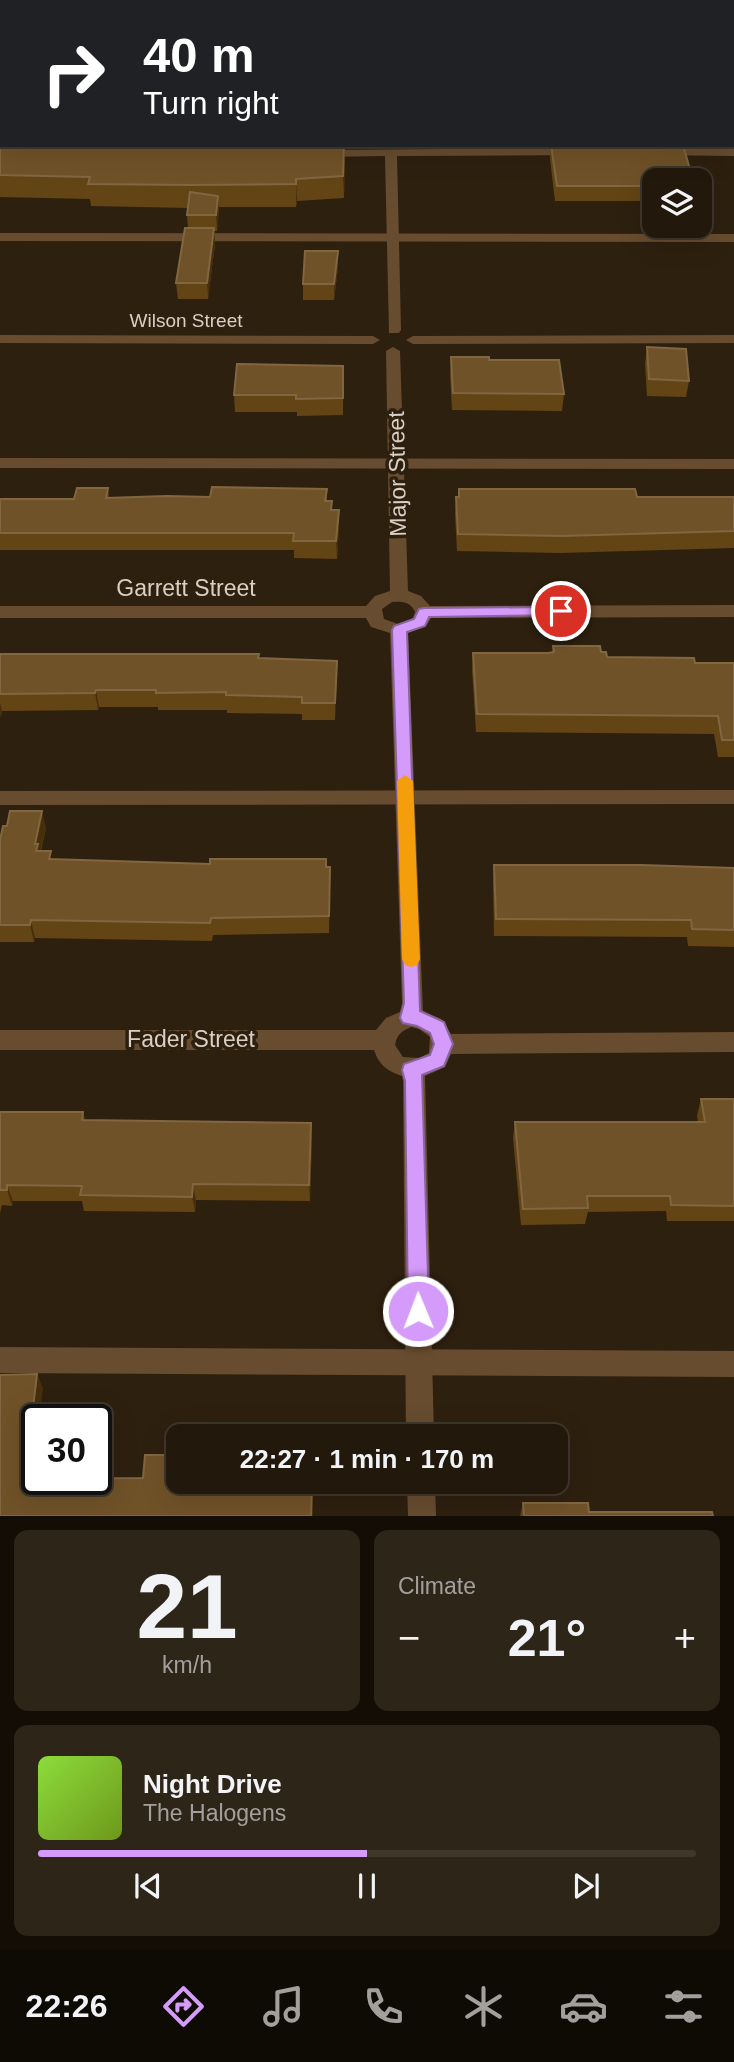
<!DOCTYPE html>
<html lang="en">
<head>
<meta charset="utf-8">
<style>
  :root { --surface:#22180b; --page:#2e2519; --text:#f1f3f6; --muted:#a2a09d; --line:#3f372c; --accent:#d59bfa }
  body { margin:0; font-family:Helvetica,sans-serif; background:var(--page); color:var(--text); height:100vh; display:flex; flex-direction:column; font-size:26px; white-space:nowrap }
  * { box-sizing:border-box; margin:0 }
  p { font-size:23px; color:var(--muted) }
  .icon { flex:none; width:38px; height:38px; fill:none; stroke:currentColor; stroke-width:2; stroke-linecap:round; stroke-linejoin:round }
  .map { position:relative; height:1516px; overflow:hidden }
  .side { display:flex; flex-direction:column; gap:14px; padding:14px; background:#130d06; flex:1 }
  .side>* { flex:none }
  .top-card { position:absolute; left:0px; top:0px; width:735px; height:147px; box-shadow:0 7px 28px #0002,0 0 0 2px var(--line); background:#202124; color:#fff; overflow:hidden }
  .controls { position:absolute; left:642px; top:168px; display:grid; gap:14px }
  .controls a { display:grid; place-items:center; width:70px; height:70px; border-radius:14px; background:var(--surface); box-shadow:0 7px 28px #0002,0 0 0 2px var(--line); font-size:35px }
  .speed { position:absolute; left:21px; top:1404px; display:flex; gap:14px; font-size:35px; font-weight:700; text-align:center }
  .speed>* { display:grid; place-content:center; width:91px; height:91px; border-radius:50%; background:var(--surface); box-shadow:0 7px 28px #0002,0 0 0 2px var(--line); line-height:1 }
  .speed .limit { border:4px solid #111; border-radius:10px; background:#fff; color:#111 }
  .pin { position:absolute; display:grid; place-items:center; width:60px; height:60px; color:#fff; margin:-30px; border:4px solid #fff; border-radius:50%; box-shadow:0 2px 7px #0007 }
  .me { position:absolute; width:77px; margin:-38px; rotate:359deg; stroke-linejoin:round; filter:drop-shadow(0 0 5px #0008) }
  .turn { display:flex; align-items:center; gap:24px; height:147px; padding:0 28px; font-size:32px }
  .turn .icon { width:91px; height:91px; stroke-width:2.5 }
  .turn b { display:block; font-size:49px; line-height:60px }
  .big { font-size:52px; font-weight:700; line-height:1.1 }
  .side .tile { flex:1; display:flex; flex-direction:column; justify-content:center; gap:10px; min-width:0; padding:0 24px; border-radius:14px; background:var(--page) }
  .side .dial { align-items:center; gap:0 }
  .dial b { font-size:91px; line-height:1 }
  .song { display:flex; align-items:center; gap:21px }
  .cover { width:84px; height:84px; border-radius:10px; background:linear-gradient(135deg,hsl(90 70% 55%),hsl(80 70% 35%)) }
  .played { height:7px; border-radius:4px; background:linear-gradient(90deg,var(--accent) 50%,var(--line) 50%) }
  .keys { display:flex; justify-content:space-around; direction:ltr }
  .heat { display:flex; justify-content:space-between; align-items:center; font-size:38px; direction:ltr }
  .side .tiles { flex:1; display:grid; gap:14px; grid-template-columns:1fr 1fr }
  .tile:last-child { grid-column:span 2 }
  .trip { position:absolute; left:166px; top:1424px; width:402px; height:70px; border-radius:14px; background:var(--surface); box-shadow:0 7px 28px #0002,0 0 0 2px var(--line); font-weight:700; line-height:70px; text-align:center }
  .tabs { display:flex; height:112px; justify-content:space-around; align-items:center; background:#0e0a04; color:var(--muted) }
  .tabs .icon { width:49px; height:49px }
  .tabs .selected { color:var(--accent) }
  .tabs b { font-size:32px; color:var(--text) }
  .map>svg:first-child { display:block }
</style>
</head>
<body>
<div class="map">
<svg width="734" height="1516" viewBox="0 0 734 1516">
  <rect width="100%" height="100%" fill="#2e200f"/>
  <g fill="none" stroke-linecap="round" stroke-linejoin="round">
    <path fill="#674c2f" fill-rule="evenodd" d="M200 0H210V2H200Z
      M0 233 734 234V242L0 241Z
      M0 458 734 459V469L0 468Z
      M734 790V804L0 805V791Z
      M0 1347 734 1351V1377L0 1373Z"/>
    <path fill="#674c2f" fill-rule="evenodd" d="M575 148 579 149V155L397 156 401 330 399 333H389L385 156 319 157 315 156V150Z
      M658 148H734V156L654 155V149Z
      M0 335 373 336 380 340 373 344 0 343Z
      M734 335V343L413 344 406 340 413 336Z
      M393 347 400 351 408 591 421 596 430 606 734 605V617L431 618 426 626 408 633 423 1011 441 1019 451 1034 734 1032V1052L451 1054 445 1067 425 1076 434 1437H406L403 1081 402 1076C387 1071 379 1065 374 1050H0V1030H376L386 1018 400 1012 402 1003 390 633 371 627 366 618H0V606H366L375 596 390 591 386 351ZM392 602C402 601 411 602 415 612L413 618 398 624 384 619 382 609ZM411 1027 419 1029 430 1037 429 1053 419 1058 403 1057 395 1045C397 1034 402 1031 411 1027Z
      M407 1482H435L436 1516H408Z"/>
    <path fill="#aa7331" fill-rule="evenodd" d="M437 0H453L454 2H438Z"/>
    <g stroke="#94887b" stroke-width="5">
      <path id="rail" d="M632 0 639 2
        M653 0 660 2"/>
    </g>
    <use href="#rail" stroke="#2e200f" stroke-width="3.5" stroke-dasharray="10" stroke-linecap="butt"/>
  </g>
  <path fill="#634415" d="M2 2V145H345L344 198 297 201 296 207H219L217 231H214L215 244 208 299H178L176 283 188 228 187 215 188 208 91 206 90 199 0 197V61Z
    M683 145 654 180V201H555L550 159 551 146 548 145Z
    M338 267 334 300H303V284Z
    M647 347 689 381 686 397 647 396 645 364Z
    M451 357 489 360 564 394 562 411 452 410 450 374Z
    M343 366V415L297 416V412H235L234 395Z
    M108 488 109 498 210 497 327 489V501H332V510H339V527L337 559 294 558V550H0V499H74Z
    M459 489 637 497H734V548L560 553 457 551 455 514 456 497H458Z
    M553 646 601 652 607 657 695 663H734V757H718L714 734 476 732 472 670 473 653H552Z
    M0 654 259 658 337 661 335 720H302V714L227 713V710H158V707H99L98 710 2 711 0 717Z
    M46 828 41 851 53 859 327 867 330 884 329 933 213 935 212 941 35 938 34 942H0V840Z
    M494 865 734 868V947L688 946 687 937 494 936 493 882Z
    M701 1099H734V1221H667L666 1211 588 1212 585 1224 521 1225 513 1138 515 1122H698L697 1116Z
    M0 1112H83L85 1120 311 1123 312 1139 310 1201 196 1200 195 1212 84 1211 82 1201H13L12 1206 2 1205 0 1213Z
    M523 1503 593 1512 713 1516H520Z"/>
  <path fill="#482f0b" d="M345 145V159L344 198 343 176Z
    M296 179 297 201 296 207Z
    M218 196 219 212 217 231 216 215Z
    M214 228 215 244 208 299 207 283Z
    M338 251V267L334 300V284Z
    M339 510V527L337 559 336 541Z
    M337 661V679L335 720V703Z
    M96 690 99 707 98 710 95 693Z
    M0 703 2 711 1 717 0 714Z
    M42 811 46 828 40 853V868L35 844Z
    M31 920 35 938 34 942 30 925Z
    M311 1123 312 1139 310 1201 309 1185Z
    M193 1184 196 1200 195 1212 192 1197Z
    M7 1185 13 1201 12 1206 7 1190Z
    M37 1374 43 1388 39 1419H37V1435L34 1456 29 1443Z
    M312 1482 313 1487V1516H311Z"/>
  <path fill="#705228" stroke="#806641" stroke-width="2" d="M0 0H159V2H2V125H0Z
    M733 63 734 64V108H733Z
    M0 138H2V145H344L343 176 296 179V184L190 185 88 184 90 177 0 175Z
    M551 145H683L693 180H654V186H557Z
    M190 192 218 196 216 215H187Z
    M185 228H214L207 283H176Z
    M305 251H338L334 284H303Z
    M647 347 686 349 689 381 649 379Z
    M451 357H489V360H559L564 394 453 393Z
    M237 364 343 366V398L296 399V395H234Z
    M212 487 327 489 325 501H332L331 510H339L336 541H293L294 533H0V499H74L77 488H108L106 498 167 496 210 497Z
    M459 489H635L637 497H734V531L562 536 458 534 456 497H459Z
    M553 646H600L601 652H606L607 657 694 658 695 663H734V740H722L718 716 477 714 473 653H549L554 652Z
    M0 654H259L258 658 337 661 335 703H302V697L226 695V692L156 693V690H96L95 693 0 694Z
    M10 811H42L35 844H38L36 851H51L49 859 210 864V859H326V867H330L329 916 211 918 210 923 31 920 30 925H0V840L3 826H7Z
    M494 865H641L734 868V930L692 929 691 920 496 919Z
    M701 1099H734V1206L671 1205 670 1196H587L588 1208 523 1209 515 1122H705Z
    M0 1112H83L82 1120 311 1123 309 1185 193 1184 192 1197 80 1195 82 1186 7 1185V1190H0Z
    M37 1374 29 1443H37V1479L143 1478 145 1455H178V1482H312L311 1516H0V1375Z
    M523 1503H588L589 1512H712L713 1516H524Z"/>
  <path fill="#d59bfa" stroke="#8a65a2" stroke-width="2" d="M561 607 568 611 566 615 429 617 425 626 407 632 420 1011 444 1022 453 1044 444 1066 422 1075 429 1311 426 1319 418 1322 411 1319 408 1311 405 1081 402 1070 404 1064 430 1055 434 1044 430 1033 417 1026 403 1023 400 1018 404 1003 392 630 394 626 414 619 419 609 424 608Z"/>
  <path fill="#f59e0b" d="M405 775 413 781 420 959 417 965 411 967 405 965 402 959 397 781Z"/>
  <g text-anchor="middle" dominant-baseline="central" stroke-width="7" stroke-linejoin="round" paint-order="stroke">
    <g font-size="19" fill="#d9cfc5" stroke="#2e200f">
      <text x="186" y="320">Wilson Street</text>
    </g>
    <g font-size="23" fill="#d9cfc5" stroke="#2e200f">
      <text transform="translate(397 474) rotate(-91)">Major Street</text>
      <text x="186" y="588">Garrett Street</text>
      <text x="191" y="1039">Fader Street</text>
    </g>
  </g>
</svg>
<div class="controls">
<a><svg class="icon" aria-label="layers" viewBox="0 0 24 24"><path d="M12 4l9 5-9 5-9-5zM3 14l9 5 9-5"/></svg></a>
</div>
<div class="speed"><div class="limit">30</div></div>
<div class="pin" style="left:561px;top:611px;background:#d93025"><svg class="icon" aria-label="arrive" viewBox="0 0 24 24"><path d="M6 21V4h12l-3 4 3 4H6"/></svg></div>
<svg class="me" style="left:418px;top:1311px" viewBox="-20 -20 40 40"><circle r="17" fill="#d59bfa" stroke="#fff" stroke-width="3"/><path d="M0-11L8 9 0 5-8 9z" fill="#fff"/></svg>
<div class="trip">22:27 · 1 min · 170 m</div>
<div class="top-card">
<div class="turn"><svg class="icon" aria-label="right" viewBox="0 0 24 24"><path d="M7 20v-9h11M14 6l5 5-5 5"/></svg><div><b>40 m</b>Turn right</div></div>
</div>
</div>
<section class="side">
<div class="tiles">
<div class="tile dial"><b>21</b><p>km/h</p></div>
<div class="tile"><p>Climate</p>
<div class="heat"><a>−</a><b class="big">21°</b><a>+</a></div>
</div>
<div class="tile">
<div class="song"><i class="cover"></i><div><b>Night Drive</b><p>The Halogens</p></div></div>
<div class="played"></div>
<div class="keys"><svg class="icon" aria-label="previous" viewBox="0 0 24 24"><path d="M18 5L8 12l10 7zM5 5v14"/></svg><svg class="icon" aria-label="pause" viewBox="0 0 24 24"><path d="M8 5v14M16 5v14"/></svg><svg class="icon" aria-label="next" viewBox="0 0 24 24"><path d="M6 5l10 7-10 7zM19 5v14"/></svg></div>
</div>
</div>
</section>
<nav class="tabs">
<b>22:26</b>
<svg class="icon selected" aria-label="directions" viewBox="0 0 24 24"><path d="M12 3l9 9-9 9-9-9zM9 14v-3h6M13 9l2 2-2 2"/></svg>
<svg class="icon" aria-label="music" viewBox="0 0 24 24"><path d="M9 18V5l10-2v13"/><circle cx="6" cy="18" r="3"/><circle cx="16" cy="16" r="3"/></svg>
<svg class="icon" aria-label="phone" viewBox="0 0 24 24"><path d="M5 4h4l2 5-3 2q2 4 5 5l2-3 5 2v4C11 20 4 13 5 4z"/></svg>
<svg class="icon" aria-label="climate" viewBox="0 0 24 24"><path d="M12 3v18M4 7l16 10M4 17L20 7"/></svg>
<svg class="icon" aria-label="car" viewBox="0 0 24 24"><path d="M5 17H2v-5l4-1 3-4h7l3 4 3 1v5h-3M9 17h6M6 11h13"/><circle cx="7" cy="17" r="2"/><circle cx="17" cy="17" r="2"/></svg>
<svg class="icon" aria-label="filters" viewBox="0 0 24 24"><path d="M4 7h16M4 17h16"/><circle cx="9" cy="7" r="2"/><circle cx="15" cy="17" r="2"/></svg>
</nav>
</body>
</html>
